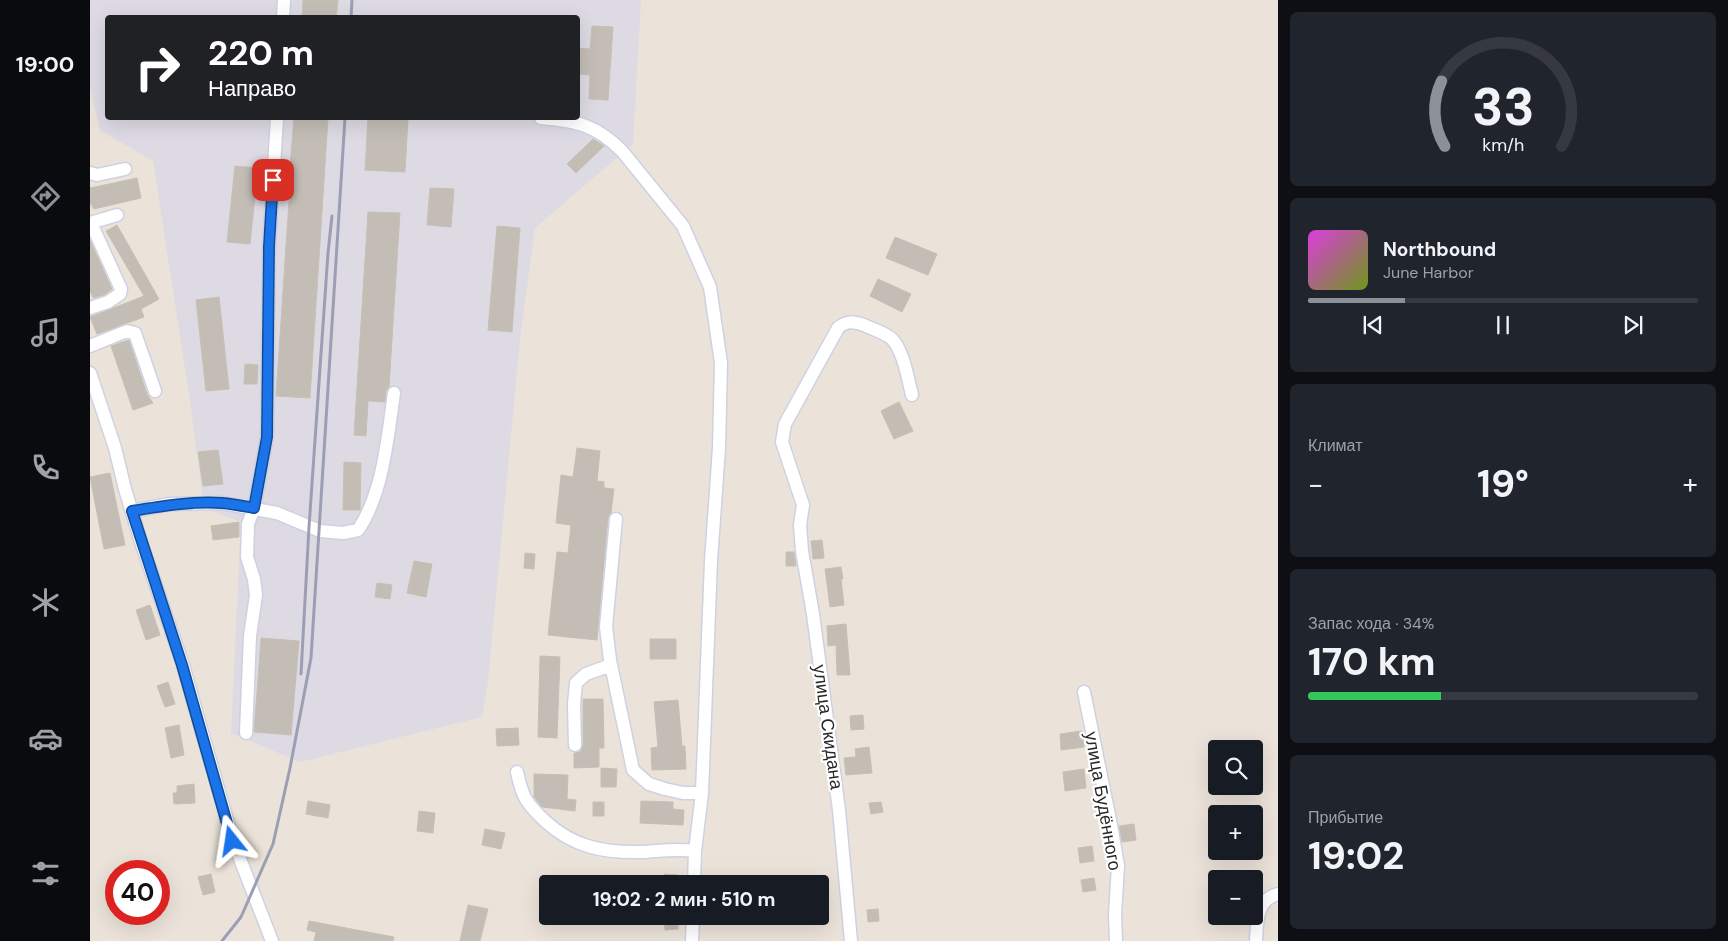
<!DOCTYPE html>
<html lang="ru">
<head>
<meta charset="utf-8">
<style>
  :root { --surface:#171b24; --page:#20242c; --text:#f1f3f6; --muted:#9ea1a6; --line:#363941; --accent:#8c9099 }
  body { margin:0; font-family:"DM Sans",sans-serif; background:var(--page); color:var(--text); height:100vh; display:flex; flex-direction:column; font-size:19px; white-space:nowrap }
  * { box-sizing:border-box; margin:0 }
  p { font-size:16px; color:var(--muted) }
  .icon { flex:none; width:28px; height:28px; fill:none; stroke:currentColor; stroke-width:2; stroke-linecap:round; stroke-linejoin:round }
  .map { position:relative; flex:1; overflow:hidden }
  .details { display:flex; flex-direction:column; gap:12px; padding:12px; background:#0d0f14; width:450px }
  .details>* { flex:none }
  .banner { position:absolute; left:15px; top:15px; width:475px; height:105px; border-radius:5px; box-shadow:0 5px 20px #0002; background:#202124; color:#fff; overflow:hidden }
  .buttons { position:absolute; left:1118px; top:740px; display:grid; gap:10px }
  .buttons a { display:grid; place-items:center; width:55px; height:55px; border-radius:5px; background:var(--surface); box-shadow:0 5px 20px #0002; font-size:25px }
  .speed { position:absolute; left:15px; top:860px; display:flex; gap:10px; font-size:25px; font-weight:700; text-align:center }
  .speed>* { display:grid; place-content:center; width:65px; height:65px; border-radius:50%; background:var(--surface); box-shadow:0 5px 20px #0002; line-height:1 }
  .speed .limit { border:8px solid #d22; background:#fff; color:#111 }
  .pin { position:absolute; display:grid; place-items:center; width:42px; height:42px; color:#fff; margin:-21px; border-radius:10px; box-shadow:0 2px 8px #0006 }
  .me { position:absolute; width:55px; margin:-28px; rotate:345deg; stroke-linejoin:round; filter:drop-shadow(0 0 4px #0008) }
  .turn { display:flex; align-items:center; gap:18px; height:105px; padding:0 20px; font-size:22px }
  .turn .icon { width:65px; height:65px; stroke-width:2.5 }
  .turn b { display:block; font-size:35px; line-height:42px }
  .big { font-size:38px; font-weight:700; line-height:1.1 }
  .details .widget { flex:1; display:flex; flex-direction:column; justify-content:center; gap:8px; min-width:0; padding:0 18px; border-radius:8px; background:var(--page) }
  .details .dial { align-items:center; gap:0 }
  .dial svg { height:130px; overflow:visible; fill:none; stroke:var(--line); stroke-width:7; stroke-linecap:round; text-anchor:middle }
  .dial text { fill:var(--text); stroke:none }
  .song { display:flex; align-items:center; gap:15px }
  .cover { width:60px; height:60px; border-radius:8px; background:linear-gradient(135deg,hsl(300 70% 55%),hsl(80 70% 35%)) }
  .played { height:5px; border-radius:2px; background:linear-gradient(90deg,var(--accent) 25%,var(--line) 25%) }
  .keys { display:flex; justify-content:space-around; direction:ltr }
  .heat { display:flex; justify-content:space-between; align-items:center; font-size:28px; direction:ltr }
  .charge { height:8px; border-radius:4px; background:linear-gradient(90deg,#34c759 34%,var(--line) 0) }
  .trip { position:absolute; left:449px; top:875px; width:290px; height:50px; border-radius:5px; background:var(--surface); box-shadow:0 5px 20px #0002; font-weight:700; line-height:50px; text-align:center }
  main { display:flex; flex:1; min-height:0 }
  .dock { display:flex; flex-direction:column; width:90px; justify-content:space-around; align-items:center; background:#090b0e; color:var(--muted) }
  .dock .icon { width:35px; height:35px }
  .dock .current { color:var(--accent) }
  .dock b { font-size:22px; color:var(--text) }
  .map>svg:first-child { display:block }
</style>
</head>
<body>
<main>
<nav class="dock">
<b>19:00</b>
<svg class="icon current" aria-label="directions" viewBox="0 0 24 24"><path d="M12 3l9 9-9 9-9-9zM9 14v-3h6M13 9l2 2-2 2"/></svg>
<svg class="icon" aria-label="music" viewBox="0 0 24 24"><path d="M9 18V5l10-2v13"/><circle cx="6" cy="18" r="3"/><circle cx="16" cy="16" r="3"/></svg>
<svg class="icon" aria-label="phone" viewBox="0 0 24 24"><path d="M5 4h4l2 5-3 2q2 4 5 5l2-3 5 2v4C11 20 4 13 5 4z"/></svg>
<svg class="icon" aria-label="climate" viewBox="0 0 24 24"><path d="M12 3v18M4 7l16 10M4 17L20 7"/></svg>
<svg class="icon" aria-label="car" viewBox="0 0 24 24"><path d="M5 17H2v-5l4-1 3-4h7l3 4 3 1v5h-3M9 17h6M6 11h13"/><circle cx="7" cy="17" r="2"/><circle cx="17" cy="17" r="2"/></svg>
<svg class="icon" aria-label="filters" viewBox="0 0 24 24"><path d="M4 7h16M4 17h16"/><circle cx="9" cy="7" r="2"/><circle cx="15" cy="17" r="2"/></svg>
</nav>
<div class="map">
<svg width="1188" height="941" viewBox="0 0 1188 941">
  <rect width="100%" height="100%" fill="#ebe3d9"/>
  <path fill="#dddae3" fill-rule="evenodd" d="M0 0H551L543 144 445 228 430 339 398 681 392 717 210 762 141 733 151 522 114 508 100 401 63 161 10 130 0 87ZM18 18H488V118H18Z"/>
  <path fill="#c3bdb6" stroke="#c6c0b3" d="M213 0H248L246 18H212Z
    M502 26 523 27 518 100 499 99 500 75 488 74V48L500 49Z
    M204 118H238L220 398 186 396 199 201H200L202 168 200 167Z
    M278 118H318L315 172 275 170Z
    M503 139 514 146 486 173 477 164Z
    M145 166 168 168 160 244 137 242Z
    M47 178 51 198 4 209 0 203V188Z
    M340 188 364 189 361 227 337 225Z
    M278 212 310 213 299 387 296 391 295 402 278 401 276 436 264 435Z
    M27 225 69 299 51 309 54 317 7 334 0 317 54 296 16 231Z
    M407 226 430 228 422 332 398 330Z
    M805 237 847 254 838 275 796 258Z
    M0 240 22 289 14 295 3 298 0 290Z
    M788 279 821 294 812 312 780 296Z
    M129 297 139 389 116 391 106 300Z
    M39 340 57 394 63 403 43 410 21 346Z
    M155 364 168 365 167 384H154Z
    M809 402 823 431 804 439 791 411Z
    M487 448 510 451 507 481 514 482V488L524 489 521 513 518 518 507 640 458 635 467 552 478 553 481 525 466 523 471 475 483 477Z
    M128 450 133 484 113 486 108 452Z
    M254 462 271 463 270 510H253Z
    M20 473 35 545 14 549 0 477Z
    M149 522V537L123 540 121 526Z
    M732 540 734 558 723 559 721 541Z
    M696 552H704L706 566H696Z
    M435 553 445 554 444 569 434 568Z
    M324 561 342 564 336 597 317 593Z
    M751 567 753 579H751L754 605 740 607 735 569Z
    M287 583 302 585 300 599 285 597Z
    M60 605 70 635 56 640 46 610Z
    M756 624 760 675H747L746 645 738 646 737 626Z
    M171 638 209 641 201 735 164 732Z
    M560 639H586V659H560Z
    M450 656 470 657 467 738 448 737Z
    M78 682 85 704 75 707 67 686Z
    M493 699H513L514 748H509V767L484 768V753L490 752 493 745Z
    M588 700 592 746H595L596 769 562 770 561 748 568 747 564 702Z
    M773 715 774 729 761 730 760 716Z
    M89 725 94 755 81 758 75 728Z
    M428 728 429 745 407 746 406 729Z
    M992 731 994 747 971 750 970 734Z
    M779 747 782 773 756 775 754 758 766 757 765 749Z
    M511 768 527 769 526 787H511Z
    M994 769 996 788 975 791 973 772Z
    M444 774 478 775 477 799 486 800 485 811 452 807 444 797Z
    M104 784 105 803 84 804 83 793H87V786Z
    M218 801 240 805 238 818 216 814Z
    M551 801 583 802V809L594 810 593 825 550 823Z
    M503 802H514V816H503Z
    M791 802 793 812 781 814 779 803Z
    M329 811 345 813 343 833 327 831Z
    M1044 824 1046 840 1032 842 1029 826Z
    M395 829 415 833 411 849 392 845Z
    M1002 846 1004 861 990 863 988 848Z
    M121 874 125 892 113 895 108 877Z
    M574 874 588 875V884H574Z
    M1004 878 1006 890 993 892 991 880Z
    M378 905 398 909 390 941H370Z
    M788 909 789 921 778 922 777 910Z
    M574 916H588V929L575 930Z
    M219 921 304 937 303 941H224L226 932 217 930Z"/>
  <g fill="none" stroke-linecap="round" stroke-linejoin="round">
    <g stroke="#ced1e1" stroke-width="15">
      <path id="minor" d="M193 18 194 0
        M451 118C487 121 506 125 532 151L593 226 620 287 631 363 629 448 621 561 612 793 605 851 604 884
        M0 173 7 175 35 169
        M0 223 27 215
        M0 308 18 302 30 294 31 289 1 223
        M0 346 37 331 45 333 65 391
        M0 373 25 448 35 489 52 545 93 665 143 841 182 941
        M42 511 80 504 132 503 187 513 230 531 253 533 268 530C293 494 298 435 304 393
        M526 519 516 627 520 660 543 770 559 784 575 789 593 793H612
        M994 692 1021 825 1028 865 1025 915 1026 941
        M156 733 160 636 166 595 164 579 157 557 158 524 164 508 177 437 179 246 187 118
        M485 745 484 704 486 683 496 674 521 665
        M427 772C432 797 437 804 455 821 483 847 514 853 551 852 570 851 586 848 605 851
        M602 941 603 916
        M761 941 749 810 723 614 712 551 710 525 713 505 692 442 695 424 748 328C757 320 764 322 774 325 782 329 796 333 802 339 813 350 818 379 822 395
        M1166 941C1167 923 1166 899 1188 894"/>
    </g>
    <use href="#minor" stroke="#fff" stroke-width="12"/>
    <path stroke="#9c9eb3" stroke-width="3" d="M261 18 262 0
      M211 674 219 527 238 253 242 216
      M132 941 151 917 183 844 200 768 221 658 255 118"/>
  </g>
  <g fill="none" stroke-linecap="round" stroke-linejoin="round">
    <g stroke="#114b97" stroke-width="12">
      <path id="route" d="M142 841 92 665 42 511C72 506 102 501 132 503 143 504 153 506 164 508L177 437 179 246 183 180"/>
    </g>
    <use href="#route" stroke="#1a73e8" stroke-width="9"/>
  </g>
  <g text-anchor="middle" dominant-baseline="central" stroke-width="4.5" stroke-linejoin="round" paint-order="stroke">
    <g font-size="18" fill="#282828" stroke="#fff">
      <text transform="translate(738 727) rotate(82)">улица Скидана</text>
      <text transform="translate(1013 801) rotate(80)">улица Будённого</text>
    </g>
  </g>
</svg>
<div class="buttons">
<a><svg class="icon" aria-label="search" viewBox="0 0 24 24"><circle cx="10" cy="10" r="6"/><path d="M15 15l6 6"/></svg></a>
<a>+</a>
<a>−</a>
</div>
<div class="speed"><div class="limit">40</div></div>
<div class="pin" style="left:183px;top:180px;background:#d93025"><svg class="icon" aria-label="arrive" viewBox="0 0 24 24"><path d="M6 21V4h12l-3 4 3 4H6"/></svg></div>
<svg class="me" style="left:142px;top:841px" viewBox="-20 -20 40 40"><path d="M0-17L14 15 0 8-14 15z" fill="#1a73e8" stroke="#fff" stroke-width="4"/></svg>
<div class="trip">19:02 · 2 мин · 510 m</div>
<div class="banner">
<div class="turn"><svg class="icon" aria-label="right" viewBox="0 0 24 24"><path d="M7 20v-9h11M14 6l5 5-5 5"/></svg><div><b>220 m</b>Направо</div></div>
</div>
</div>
<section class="details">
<div class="widget dial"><svg viewBox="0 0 100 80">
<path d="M14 69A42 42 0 1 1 86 69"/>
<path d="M14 69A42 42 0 0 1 12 29" stroke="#8c9099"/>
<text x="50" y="56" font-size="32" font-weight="700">33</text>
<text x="50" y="72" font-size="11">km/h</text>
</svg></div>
<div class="widget">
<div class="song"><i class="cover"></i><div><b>Northbound</b><p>June Harbor</p></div></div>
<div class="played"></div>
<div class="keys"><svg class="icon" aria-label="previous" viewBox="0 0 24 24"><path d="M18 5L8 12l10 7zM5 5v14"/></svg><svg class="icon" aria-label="pause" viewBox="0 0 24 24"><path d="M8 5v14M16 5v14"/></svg><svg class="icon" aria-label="next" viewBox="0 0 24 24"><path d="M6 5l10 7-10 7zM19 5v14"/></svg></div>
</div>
<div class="widget"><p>Климат</p>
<div class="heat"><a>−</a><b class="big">19°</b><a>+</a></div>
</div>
<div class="widget"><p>Запас хода · 34%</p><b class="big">170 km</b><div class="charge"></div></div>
<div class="widget"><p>Прибытие</p><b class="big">19:02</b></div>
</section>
</main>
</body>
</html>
